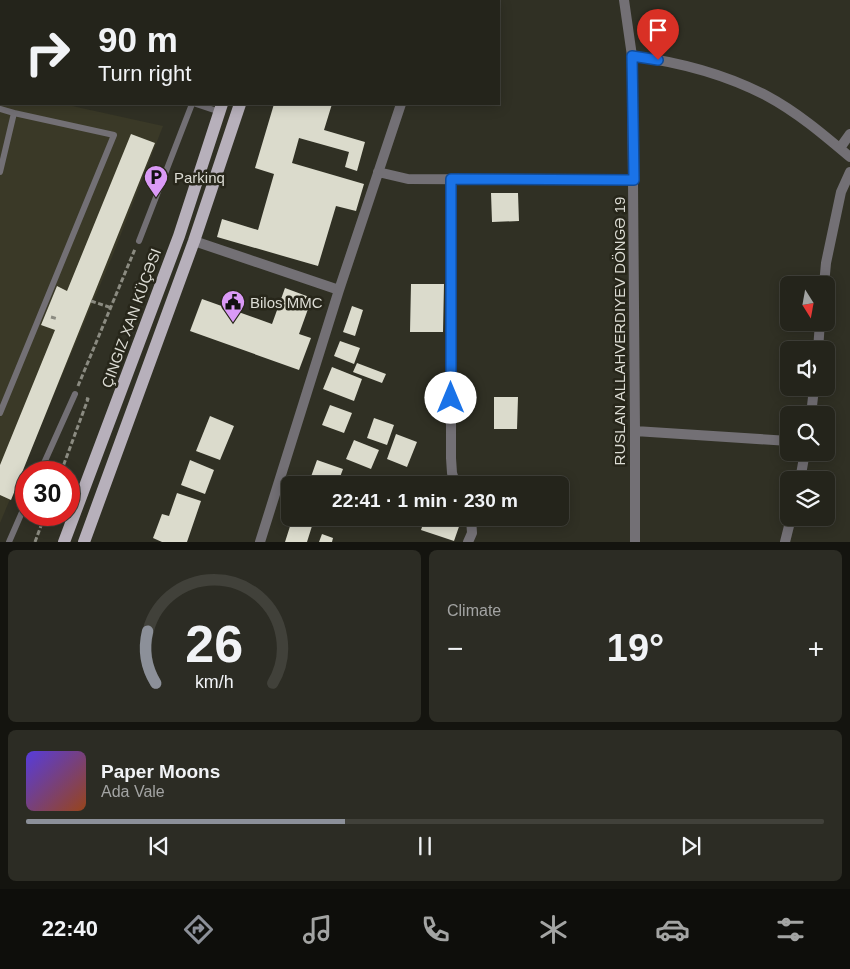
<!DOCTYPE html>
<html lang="en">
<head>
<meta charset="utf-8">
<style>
  :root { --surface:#24241b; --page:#2c2c24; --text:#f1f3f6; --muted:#a3a4a3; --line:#41413a; --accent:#8c9099 }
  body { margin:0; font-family:Arial,sans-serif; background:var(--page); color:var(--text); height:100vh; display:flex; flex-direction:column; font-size:19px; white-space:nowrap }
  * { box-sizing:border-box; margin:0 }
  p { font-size:16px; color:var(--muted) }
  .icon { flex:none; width:28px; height:28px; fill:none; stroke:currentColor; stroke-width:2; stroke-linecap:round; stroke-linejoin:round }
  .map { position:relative; height:542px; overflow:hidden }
  .sheet { display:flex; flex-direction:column; gap:8px; padding:8px; background:#14140f; flex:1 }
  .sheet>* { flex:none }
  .top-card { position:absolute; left:0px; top:0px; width:500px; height:105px; box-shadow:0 2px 12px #0003,0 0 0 1px var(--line); background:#24241b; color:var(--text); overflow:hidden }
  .needle { width:32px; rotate:169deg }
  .buttons { position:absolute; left:780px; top:276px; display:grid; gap:10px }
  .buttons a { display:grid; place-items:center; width:55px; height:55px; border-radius:8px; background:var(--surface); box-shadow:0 2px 12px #0003,0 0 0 1px var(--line); font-size:25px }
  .speed { position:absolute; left:15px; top:461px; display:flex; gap:10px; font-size:25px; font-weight:700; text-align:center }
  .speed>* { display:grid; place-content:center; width:65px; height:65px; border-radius:50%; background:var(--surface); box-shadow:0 2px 12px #0003,0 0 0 1px var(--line); line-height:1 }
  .speed .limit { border:8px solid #d22; background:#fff; color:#111 }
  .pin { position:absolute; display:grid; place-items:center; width:42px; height:42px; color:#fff; margin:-51px -21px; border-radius:50% 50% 50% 0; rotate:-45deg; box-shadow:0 0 5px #0007 }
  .pin .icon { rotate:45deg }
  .me { position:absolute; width:55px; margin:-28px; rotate:0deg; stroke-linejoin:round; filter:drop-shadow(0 0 4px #0008) }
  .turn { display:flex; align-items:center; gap:18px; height:105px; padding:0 15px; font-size:22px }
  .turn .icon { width:65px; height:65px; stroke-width:2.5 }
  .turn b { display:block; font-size:35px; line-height:42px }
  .big { font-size:38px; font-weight:700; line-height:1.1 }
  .sheet .tile { flex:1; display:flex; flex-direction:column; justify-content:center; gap:8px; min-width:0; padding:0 18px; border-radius:8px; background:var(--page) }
  .sheet .dial { align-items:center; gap:0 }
  .dial svg { height:130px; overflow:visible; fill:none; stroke:var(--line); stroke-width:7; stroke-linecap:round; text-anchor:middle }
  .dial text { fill:var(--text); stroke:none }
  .song { display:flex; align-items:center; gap:15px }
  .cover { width:60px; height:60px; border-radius:8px; background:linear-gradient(135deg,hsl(250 70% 55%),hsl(20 70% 35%)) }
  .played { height:5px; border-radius:2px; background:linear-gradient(90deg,var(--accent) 40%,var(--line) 40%) }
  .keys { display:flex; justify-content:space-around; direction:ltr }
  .heat { display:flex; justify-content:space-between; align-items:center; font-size:28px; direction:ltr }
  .sheet .tiles { flex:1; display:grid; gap:8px; grid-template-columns:1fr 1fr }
  .tile:last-child { grid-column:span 2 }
  .trip { position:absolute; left:281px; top:476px; width:288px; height:50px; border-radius:8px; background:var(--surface); box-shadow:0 2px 12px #0003,0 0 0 1px var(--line); font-weight:700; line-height:50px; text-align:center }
  .tabs { display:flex; height:80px; justify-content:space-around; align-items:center; background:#0e0e0b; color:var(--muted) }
  .tabs .icon { width:35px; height:35px }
  .tabs .on { color:var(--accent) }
  .tabs b { font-size:22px; color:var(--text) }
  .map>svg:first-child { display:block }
</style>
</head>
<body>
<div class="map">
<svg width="850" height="542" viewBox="0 0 850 542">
  <rect width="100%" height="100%" fill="#303024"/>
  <path fill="#3a3927" d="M0 89 1 104H63L163 126 114 252 0 523Z"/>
  <path fill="#dbdbcc" d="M274 104H332L324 130 365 142 357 171 345 167 349 152 299 138 292 163 364 184 356 211 336 206 318 266 217 237 222 219 258 230 274 174 255 168Z
    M131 134 155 143 11 500 0 495V465L55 330 41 325 57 286 67 291Z
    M491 193H518L519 221 492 222Z
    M411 284H444L443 332H410Z
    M285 288 312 298 299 334 311 338 299 370 190 331 202 299 272 324Z
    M352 306 363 310 355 336 343 332Z
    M340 341 360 348 354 364 334 356Z
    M357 363 386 374 382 383 353 372Z
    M332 367 362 379 354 401 323 389Z
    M494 397H518L517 429H494Z
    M330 405 352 413 344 433 322 425Z
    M210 416 234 426 220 460 196 451Z
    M374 418 394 425 387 445 367 438Z
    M396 434 417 442 407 467 387 459Z
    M354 440 379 450 371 469 346 459Z
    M190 460 214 470 205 494 181 485Z
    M317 460 343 469 337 485H308Z
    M177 493 201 501 187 542H162L153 538 162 514 169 516Z
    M425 518H462L454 541 421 530Z
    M292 520 312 526 307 542H285Z
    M322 534 333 538 332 542H319Z"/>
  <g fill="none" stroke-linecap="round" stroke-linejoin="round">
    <path stroke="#8b8b81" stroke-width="3" stroke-dasharray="5 2.5" stroke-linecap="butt" d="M91 301 112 308
      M51 317 58 319
      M78 386 135 249
      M61 472 88 399 84 398
      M35 542 45 515"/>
    <path stroke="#737075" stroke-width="6" d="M228 0 233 1
      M286 0 290 1
      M0 41H1
      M196 104 220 112
      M0 109 14 113
      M0 172 14 113 114 135 0 413
      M139 241 192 104
      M40 472 75 394
      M9 542 26 503"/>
    <path stroke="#737075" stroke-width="10" d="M624 0 632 56 635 431V542
      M434 1 435 0
      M632 56C679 62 725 74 767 96 797 112 824 135 850 157
      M840 148 850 134
      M378 172 408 179 633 180
      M451 179V458L452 473 456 485
      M194 241 339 290
      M824 285 826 263 841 192 850 172
      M818 350 820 322
      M811 415 814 388
      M635 431 789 441
      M800 480 805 452
      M260 542 339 290 401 104
      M468 542 472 533 471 518
      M785 542 791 518"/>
    <path stroke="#b7b0bb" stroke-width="12" d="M257 1V0
      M275 1V0
      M64 542 179 236 222 104
      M84 542 194 241 240 104"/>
  </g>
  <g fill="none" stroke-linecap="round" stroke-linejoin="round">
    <g stroke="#114b97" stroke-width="12">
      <path id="route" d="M451 398V179L634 180 632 56 658 60"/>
    </g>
    <use href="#route" stroke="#1a73e8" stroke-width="9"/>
  </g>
  <defs>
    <g id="parking-pin" transform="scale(1.25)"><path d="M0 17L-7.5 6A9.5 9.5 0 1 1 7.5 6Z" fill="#da9af6" stroke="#27261a"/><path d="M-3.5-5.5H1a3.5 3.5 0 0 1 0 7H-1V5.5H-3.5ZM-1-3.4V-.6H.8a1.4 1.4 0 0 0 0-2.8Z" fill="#111"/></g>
    <g id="civic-pin" transform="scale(1.25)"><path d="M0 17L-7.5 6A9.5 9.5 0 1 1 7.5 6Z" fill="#da9af6" stroke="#27261a"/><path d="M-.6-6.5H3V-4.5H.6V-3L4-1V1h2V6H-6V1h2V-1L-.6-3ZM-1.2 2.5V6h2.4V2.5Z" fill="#111"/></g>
  </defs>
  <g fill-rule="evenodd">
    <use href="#parking-pin" x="156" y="177"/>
    <use href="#civic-pin" x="233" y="302"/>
  </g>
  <g text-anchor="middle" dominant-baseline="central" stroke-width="5" stroke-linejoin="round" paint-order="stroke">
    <g font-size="15" fill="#dcdcd4" stroke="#27261a" text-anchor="start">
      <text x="174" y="177">Parkinq</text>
      <text x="250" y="302">Bilos MMC</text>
    </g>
    <g font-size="15" fill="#dcdcd4" stroke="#27261a">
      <text transform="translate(131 318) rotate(-70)">ÇINGIZ XAN KÜÇƏSI</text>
      <text transform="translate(619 331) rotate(-90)">RUSLAN ALLAHVERDIYEV DÖNGƏ 19</text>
    </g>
  </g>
</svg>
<div class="buttons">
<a><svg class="needle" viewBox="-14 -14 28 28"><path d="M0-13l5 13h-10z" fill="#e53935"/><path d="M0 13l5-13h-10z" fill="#a3a4a3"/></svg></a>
<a><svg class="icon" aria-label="sound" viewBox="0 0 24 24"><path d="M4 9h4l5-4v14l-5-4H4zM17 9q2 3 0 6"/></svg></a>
<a><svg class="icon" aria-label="search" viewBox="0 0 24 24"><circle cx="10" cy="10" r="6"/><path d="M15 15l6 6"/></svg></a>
<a><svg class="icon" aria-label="layers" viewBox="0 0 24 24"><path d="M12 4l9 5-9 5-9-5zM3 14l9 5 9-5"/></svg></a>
</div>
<div class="speed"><div class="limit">30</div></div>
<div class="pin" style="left:658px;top:60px;background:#d93025"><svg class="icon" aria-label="arrive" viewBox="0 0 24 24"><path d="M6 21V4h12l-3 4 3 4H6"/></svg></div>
<svg class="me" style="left:451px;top:398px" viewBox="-20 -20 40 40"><circle r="19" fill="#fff"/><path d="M0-13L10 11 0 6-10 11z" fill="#1a73e8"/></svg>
<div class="trip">22:41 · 1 min · 230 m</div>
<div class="top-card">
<div class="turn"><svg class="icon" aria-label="right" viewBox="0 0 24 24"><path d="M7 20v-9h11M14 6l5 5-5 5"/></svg><div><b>90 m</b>Turn right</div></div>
</div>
</div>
<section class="sheet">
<div class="tiles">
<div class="tile dial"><svg viewBox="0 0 100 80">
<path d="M14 69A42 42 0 1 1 86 69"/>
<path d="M14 69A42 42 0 0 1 9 37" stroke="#8c9099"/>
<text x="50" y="56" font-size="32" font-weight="700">26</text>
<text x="50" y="72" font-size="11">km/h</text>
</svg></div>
<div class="tile"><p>Climate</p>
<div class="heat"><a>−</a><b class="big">19°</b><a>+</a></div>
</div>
<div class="tile">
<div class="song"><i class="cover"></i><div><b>Paper Moons</b><p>Ada Vale</p></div></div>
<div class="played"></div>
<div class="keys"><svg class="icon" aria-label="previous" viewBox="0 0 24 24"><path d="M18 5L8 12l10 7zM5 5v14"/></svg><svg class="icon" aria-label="pause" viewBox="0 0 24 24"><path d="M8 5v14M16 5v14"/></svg><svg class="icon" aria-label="next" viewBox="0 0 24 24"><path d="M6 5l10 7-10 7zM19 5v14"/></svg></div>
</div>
</div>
</section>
<nav class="tabs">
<b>22:40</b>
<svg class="icon on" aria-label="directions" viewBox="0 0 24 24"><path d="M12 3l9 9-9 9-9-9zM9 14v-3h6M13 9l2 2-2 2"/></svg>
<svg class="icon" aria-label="music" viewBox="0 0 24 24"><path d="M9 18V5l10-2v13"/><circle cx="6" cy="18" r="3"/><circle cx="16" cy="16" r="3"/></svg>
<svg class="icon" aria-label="phone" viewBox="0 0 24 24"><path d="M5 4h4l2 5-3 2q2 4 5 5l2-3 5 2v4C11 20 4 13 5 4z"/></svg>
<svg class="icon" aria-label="climate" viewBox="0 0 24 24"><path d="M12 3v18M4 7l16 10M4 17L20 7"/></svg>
<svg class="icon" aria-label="car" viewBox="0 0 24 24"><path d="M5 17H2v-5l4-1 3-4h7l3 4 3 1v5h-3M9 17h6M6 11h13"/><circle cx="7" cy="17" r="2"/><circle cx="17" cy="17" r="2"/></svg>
<svg class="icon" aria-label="filters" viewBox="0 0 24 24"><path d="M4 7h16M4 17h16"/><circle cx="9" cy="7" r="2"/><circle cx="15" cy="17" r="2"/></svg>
</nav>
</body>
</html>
